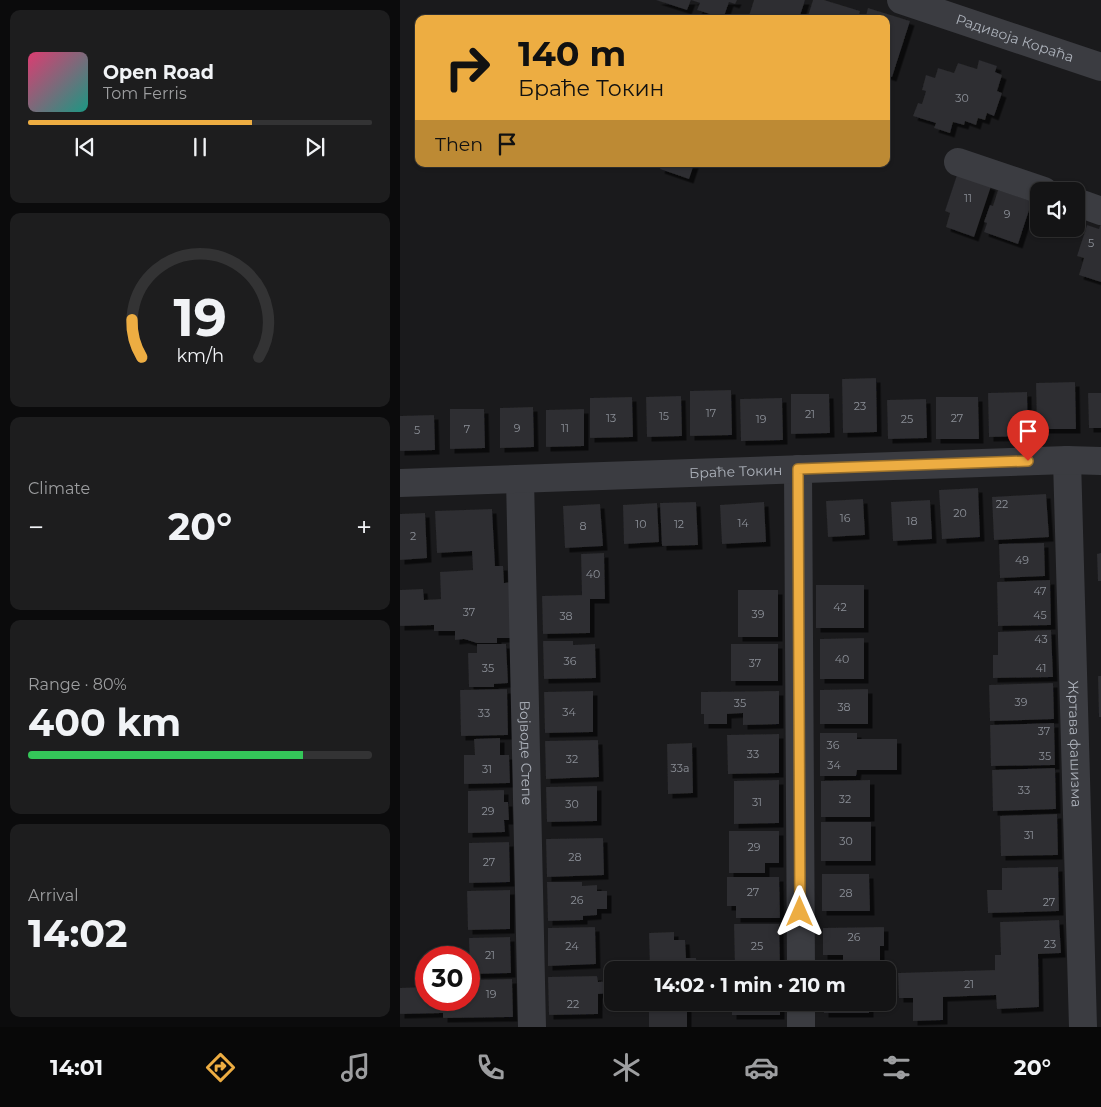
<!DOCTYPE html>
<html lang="en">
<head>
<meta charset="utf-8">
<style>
  :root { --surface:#141415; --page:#1d1d1e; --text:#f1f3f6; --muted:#9d9ea0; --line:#333334; --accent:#edad42 }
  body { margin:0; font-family:Montserrat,sans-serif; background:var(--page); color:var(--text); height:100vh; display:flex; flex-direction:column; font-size:19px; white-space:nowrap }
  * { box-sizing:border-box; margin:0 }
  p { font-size:16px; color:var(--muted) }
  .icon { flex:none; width:28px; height:28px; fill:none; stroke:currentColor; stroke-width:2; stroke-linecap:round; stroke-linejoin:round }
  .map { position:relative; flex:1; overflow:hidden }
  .drawer { display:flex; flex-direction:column; gap:10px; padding:10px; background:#0b0b0c; width:400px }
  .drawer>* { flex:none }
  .banner { position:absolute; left:15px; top:15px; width:475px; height:152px; border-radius:10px; box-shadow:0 1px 4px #0004,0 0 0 1px var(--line); background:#edad42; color:#111; overflow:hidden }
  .buttons { position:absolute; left:630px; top:182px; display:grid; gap:10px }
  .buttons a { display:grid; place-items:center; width:55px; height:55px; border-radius:10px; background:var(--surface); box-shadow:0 1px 4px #0004,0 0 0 1px var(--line); font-size:25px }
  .speed { position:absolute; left:15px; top:946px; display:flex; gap:10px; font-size:25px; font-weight:700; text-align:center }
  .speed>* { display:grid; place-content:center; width:65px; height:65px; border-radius:50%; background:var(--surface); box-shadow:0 1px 4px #0004,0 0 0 1px var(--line); line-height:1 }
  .speed .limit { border:8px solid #d22; background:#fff; color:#111 }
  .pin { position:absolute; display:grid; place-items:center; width:42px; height:42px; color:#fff; margin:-51px -21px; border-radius:50% 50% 50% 0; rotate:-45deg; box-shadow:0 0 5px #0007 }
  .pin .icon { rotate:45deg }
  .me { position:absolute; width:55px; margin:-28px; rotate:0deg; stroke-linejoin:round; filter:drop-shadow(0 0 4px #0008) }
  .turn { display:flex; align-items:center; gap:18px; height:105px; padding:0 20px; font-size:22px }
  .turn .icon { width:65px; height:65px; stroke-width:2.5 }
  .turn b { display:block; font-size:35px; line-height:42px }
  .then { display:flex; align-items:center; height:48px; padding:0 20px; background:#0003; gap:10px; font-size:19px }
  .big { font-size:38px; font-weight:700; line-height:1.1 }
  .drawer .tile { flex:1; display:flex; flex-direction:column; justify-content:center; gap:8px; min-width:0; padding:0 18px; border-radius:10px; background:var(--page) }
  .drawer .dial { align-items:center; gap:0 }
  .dial svg { height:130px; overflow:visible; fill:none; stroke:var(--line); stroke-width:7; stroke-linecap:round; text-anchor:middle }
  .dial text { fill:var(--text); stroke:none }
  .song { display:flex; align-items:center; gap:15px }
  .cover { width:60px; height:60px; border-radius:8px; background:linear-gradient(135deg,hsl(340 70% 55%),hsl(170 70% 35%)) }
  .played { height:5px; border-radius:2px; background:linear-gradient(90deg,var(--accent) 65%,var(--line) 65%) }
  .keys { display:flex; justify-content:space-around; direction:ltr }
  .heat { display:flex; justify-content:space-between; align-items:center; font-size:28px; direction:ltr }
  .charge { height:8px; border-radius:4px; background:linear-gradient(90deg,#34c759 80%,var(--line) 0) }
  .trip { position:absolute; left:204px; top:961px; width:292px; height:50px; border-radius:10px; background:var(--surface); box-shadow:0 1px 4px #0004,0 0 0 1px var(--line); font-weight:700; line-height:50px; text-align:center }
  .menu { display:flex; height:80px; justify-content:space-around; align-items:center; background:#080808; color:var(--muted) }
  .menu .icon { width:35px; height:35px }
  .menu .active { color:var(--accent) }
  .menu b { font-size:22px; color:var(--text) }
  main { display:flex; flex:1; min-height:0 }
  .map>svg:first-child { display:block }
</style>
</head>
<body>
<main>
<section class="drawer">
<div class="tile">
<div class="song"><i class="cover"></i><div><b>Open Road</b><p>Tom Ferris</p></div></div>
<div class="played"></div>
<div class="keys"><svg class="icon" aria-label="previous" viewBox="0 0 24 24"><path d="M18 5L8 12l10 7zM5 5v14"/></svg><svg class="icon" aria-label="pause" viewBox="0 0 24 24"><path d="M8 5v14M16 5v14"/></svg><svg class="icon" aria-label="next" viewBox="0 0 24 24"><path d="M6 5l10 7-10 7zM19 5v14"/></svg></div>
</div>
<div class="tile dial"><svg viewBox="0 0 100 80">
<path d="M14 69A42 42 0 1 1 86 69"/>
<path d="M14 69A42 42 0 0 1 8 46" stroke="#edad42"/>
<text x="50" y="56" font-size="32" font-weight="700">19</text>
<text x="50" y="72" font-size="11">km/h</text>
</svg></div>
<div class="tile"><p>Climate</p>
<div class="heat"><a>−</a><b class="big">20°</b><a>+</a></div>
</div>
<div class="tile"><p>Range · 80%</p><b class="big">400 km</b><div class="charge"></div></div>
<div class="tile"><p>Arrival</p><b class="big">14:02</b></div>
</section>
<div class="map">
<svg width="701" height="1027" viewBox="0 0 701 1027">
  <defs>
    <filter id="shadow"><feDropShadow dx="4.5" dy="4.5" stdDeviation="0" flood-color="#0009"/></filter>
  </defs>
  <rect width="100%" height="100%" fill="#1a1a1c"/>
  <path fill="#2d2d30" filter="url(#shadow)" d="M256 0H291L287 10Z
    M291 0H337L335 4 329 2 323 19H309L310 14 297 10 300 3Z
    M354 0H405L399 19H348Z
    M413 0H424L460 11 458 19H407Z
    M468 8 510 21 492 77 486 75V19H465Z
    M579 60 597 66 595 72 602 75 597 91 602 93 594 116 587 113 585 120 578 118 576 125 565 121 564 125 553 122 550 133 534 128 536 123 513 116 518 103 522 104 526 91 522 90 526 75 535 78 538 68 554 73 558 63 577 69Z
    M262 164H294L289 179 260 169Z
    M557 175 591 186 574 237 546 227 550 213 545 211Z
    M598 190 632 201 618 244 584 232 587 223 584 222 590 205 593 206Z
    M701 223V282L679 275 684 258 677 256 687 225 699 229Z
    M476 378 477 432 443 433 442 379Z
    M675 382 676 429H637L636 383Z
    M331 390 332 435 290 436V391Z
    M627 392 628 436 589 437 588 393Z
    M688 393H701V428H689Z
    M391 394H429L430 433 391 434Z
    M281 396 282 436 247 437 246 397Z
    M232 397 233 437 190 438V398Z
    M536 397H578L579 439H536Z
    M382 398 383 440 341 441 340 399Z
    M526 399 527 438 488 439 487 400Z
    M133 407 134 447 100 448V408Z
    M50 409H84L85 448 50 449Z
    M184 409V446L146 447V410Z
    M34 415 35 450 0 451V416Z
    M578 488 580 537 542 539 539 490Z
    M646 494 649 537 594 540 592 497Z
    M463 499 465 535 428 537 426 501Z
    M530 500 532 539 493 541 491 502Z
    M296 502 298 545 262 546 260 503Z
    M364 502 366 542 322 544 320 505Z
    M257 503 259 542 224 544 223 505Z
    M200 504 203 546 165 548 163 506Z
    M92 509 95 566H103L104 583 113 582 114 638H97V643H77L64 639 55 640V631H34V625L0 626V590L23 589 24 600 41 599 40 572 73 570 72 551 37 553 35 511Z
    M25 513 27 558 0 560V514Z
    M644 543 645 576 600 578 599 544Z
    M204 553 205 599H190V633L143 634 142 596 182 595 181 554Z
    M701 553V581H698L697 554Z
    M650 580 651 625 598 626 597 582Z
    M416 585H464V628H416Z
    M338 590H378V637H338Z
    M651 630 653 677 593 678V655H598V632Z
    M464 638V679H420V639Z
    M143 641H173V645L195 644 196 678 144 679Z
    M77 644H106L108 683 94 684V687H69L68 653H77Z
    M331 644H378V681H331Z
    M698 676H701V717H699Z
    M653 683 654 719 590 721 589 685Z
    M107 689 108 735 61 736 60 690Z
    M468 689V724H420V690Z
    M193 691V732L145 733 144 692Z
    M379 691V724L343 725V713L327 714V724H304V714H301V692Z
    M654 723 655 765 591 766 590 725Z
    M420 733H457V739H497V770H457L456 776H420Z
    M379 734V773L328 774 327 735Z
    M100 738V755H109L110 783 64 784V755H75L74 739Z
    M198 740 199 777 146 779 145 741Z
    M292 743 293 793 268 794 267 744Z
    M655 768 656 809 593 811 592 770Z
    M379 780V823L334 824V781Z
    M470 780V817H421V781Z
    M197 786V821L147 822 146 787Z
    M104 790V802H108L109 820H104L105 832 68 833V791Z
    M657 814 658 855 601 856 600 816Z
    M421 822H471V861H421Z
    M329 831H379V863H365V873H329Z
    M203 838 204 875 147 877 146 839Z
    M109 842 110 882 69 883V843Z
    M658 867 659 911 588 913 587 890H602V868Z
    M422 874H469L470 911H422Z
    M327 877H379L380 918H336V906H327Z
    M147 882H182V886L197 885V891H207V909H197V915L183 916V920L148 921Z
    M110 890V929L68 930 67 891Z
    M659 920 661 953 638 954 639 1007 597 1009 596 995 543 997V1020L513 1021V998H499L498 973 595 970V955H601L600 922Z
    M334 924H379L380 968 335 969Z
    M195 927 196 964 148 966V928Z
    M484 927V946H480V962H443V955H423V928Z
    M274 932V940H285L286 958H296L297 970H250L249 933Z
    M110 937 111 973 70 974 69 938Z
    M197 976 198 982 212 981V993L198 994V1014L149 1015 148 977Z
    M112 979 113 1017 43 1018V1013L0 1014V988L26 987V1000H69V980Z
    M249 1002H287V1027H249Z
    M302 1002H323V1005L302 1006Z
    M332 1002H380V1015H332Z
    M424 1002H469V1013H424Z"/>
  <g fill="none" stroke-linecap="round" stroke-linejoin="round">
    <g stroke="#3b3c41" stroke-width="28">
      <path id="s1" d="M501 0 701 67"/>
      <path d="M558 162 644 191"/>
      <path d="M676 202 701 211"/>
      <path id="s2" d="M667 460 683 1027"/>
      <path d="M398 469 401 970"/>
      <path id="s3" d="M120 479 132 1027"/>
      <path id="s4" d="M0 483 667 460 701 461"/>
      <path d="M401 1002V1027"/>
    </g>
  </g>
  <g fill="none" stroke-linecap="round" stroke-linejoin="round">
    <g stroke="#9a702b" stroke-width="12">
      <path id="route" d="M400 912 398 469 628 461"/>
    </g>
    <use href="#route" stroke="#edad42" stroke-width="9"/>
  </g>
  <g text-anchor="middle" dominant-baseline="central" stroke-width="5" stroke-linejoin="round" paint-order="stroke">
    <g font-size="11" fill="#8c9098">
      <text x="562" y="98">30</text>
      <text x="568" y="198">11</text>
      <text x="607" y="214">9</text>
      <text x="691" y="243">5</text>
      <text x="460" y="406">23</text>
      <text x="311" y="413">17</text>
      <text x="410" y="414">21</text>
      <text x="264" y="416">15</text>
      <text x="211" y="418">13</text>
      <text x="557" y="418">27</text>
      <text x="361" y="419">19</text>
      <text x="507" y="419">25</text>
      <text x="117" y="428">9</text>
      <text x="165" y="428">11</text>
      <text x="67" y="429">7</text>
      <text x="17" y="430">5</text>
      <text x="602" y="504">22</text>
      <text x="560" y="513">20</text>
      <text x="445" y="518">16</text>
      <text x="512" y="521">18</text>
      <text x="343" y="523">14</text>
      <text x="241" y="524">10</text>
      <text x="279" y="524">12</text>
      <text x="183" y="526">8</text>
      <text x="13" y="536">2</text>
      <text x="622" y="560">49</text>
      <text x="193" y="574">40</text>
      <text x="640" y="591">47</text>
      <text x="440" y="607">42</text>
      <text x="69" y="612">37</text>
      <text x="358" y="614">39</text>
      <text x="640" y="615">45</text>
      <text x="166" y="616">38</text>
      <text x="641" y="639">43</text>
      <text x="442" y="659">40</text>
      <text x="170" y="661">36</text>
      <text x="355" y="663">37</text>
      <text x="88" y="668">35</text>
      <text x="641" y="668">41</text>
      <text x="621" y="702">39</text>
      <text x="340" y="703">35</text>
      <text x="444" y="707">38</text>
      <text x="169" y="712">34</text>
      <text x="84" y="713">33</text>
      <text x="644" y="731">37</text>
      <text x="433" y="745">36</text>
      <text x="353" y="754">33</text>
      <text x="645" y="756">35</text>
      <text x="172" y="759">32</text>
      <text x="434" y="765">34</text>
      <text x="280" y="768">33a</text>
      <text x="87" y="769">31</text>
      <text x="624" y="790">33</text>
      <text x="445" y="799">32</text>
      <text x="357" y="802">31</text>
      <text x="172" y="804">30</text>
      <text x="88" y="811">29</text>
      <text x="629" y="835">31</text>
      <text x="446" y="841">30</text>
      <text x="354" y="847">29</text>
      <text x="175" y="857">28</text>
      <text x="89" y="862">27</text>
      <text x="353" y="892">27</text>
      <text x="446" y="893">28</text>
      <text x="177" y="900">26</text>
      <text x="649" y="902">27</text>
      <text x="454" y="937">26</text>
      <text x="650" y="944">23</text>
      <text x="172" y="946">24</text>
      <text x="357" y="946">25</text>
      <text x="90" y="955">21</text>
      <text x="569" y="984">21</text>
      <text x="91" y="994">19</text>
      <text x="173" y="1004">22</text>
    </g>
    <g font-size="14" fill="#adb2bb" stroke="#151517">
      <text stroke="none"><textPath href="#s1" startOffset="120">Радивоја Кораћа</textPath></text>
      <text stroke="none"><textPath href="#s4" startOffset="336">Браће Токин</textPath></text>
      <text stroke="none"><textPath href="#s2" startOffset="284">Жртава фашизма</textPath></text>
      <text stroke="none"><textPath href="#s3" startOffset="274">Војводе Степе</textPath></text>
    </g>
  </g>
</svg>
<div class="buttons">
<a><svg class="icon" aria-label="sound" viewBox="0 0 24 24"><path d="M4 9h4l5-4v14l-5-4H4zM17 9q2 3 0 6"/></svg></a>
</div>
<div class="speed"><div class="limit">30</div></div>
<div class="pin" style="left:628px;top:461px;background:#d93025"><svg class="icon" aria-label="arrive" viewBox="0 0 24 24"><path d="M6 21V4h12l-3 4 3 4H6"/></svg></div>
<svg class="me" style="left:400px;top:912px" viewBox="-20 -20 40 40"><path d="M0-17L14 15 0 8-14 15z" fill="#edad42" stroke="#fff" stroke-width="4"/></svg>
<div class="trip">14:02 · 1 min · 210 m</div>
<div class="banner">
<div class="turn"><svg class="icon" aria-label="right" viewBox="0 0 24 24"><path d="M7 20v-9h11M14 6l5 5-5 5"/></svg><div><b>140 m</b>Браће Токин</div></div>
<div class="then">Then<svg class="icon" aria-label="arrive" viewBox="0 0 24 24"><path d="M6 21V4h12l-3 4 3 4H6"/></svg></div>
</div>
</div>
</main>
<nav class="menu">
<b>14:01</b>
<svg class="icon active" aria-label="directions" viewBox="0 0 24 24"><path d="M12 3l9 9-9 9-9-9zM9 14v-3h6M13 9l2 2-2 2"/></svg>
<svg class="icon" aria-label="music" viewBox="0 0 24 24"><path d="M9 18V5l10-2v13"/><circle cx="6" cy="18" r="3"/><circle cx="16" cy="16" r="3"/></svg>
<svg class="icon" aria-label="phone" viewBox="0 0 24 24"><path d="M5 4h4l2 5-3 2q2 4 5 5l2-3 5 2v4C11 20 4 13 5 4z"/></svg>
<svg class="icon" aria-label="climate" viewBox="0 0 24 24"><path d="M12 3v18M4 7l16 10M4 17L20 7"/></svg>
<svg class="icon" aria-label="car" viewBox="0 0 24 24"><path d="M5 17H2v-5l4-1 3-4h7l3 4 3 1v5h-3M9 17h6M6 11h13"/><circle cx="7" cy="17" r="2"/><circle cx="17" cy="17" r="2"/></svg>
<svg class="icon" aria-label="filters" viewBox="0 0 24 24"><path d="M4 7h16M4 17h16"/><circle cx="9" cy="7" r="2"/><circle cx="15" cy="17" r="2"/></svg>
<b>20°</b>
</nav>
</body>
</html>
